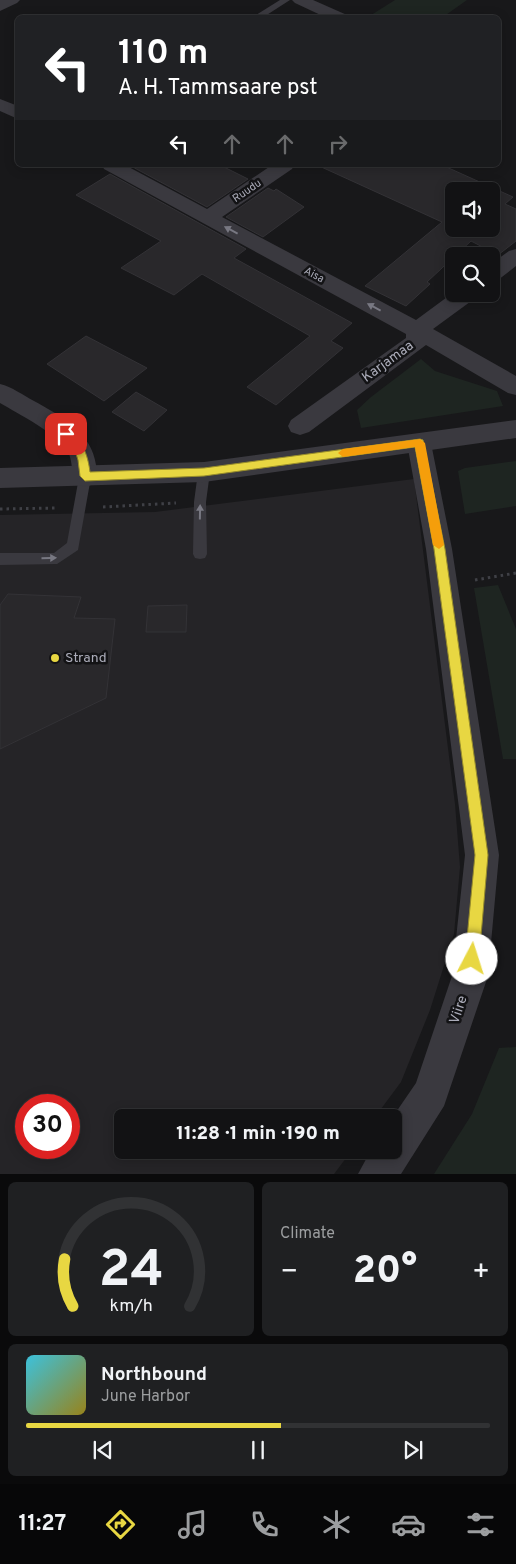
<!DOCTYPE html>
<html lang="en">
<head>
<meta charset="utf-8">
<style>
  :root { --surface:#121214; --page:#1f2022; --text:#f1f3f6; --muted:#9c9ea0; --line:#313234; --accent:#e8d742 }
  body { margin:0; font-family:Overpass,sans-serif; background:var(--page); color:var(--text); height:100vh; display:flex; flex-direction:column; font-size:19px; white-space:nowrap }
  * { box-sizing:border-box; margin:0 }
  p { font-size:16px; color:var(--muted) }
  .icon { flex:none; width:28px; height:28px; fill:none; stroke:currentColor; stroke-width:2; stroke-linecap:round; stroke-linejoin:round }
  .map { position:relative; height:1174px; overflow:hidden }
  .panel { display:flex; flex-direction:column; gap:8px; padding:8px; background:#0a0a0b; flex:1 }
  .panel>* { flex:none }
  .guide { position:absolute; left:15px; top:15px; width:486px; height:152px; border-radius:8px; box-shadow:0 2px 12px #0003,0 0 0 1px var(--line); background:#202124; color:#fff; overflow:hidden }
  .tools { position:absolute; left:445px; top:182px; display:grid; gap:10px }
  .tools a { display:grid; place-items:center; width:55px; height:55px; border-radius:8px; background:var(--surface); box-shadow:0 2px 12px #0003,0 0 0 1px var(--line); font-size:25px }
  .speed { position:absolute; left:15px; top:1094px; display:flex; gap:10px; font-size:25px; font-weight:700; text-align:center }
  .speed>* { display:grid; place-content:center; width:65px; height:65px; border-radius:50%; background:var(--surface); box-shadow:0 2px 12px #0003,0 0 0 1px var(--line); line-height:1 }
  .speed .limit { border:8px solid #d22; background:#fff; color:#111 }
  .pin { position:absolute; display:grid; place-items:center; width:42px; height:42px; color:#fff; margin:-21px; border-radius:10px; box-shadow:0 2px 8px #0006 }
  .me { position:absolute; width:55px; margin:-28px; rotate:5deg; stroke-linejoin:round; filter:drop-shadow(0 0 4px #0008) }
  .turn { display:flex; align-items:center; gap:18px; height:105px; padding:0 20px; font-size:22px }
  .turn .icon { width:65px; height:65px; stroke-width:2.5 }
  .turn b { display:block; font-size:35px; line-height:42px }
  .lanes { display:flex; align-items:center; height:48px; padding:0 20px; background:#0003; justify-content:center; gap:25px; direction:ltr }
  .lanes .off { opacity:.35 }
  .big { font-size:38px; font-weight:800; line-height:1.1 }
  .panel .tile { flex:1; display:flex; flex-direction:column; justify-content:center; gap:8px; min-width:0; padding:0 18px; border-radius:8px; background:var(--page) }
  .panel .dial { align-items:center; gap:0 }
  .dial svg { height:130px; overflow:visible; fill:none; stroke:var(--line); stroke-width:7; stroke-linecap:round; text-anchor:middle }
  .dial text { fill:var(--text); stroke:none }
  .song { display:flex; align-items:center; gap:15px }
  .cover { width:60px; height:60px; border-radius:8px; background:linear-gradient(135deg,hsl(190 70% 55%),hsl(50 70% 35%)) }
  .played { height:5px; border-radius:2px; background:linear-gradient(90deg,var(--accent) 55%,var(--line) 55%) }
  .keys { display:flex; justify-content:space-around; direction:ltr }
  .heat { display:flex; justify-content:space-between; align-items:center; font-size:28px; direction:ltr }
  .panel .tiles { flex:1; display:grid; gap:8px; grid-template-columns:1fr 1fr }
  .tile:last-child { grid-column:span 2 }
  .trip { position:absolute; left:114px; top:1109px; width:288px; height:50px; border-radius:8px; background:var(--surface); box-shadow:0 2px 12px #0003,0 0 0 1px var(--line); font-weight:800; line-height:50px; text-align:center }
  .menu { display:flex; height:80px; justify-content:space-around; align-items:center; background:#070708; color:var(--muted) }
  .menu .icon { width:35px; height:35px }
  .menu .selected { color:var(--accent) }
  .menu b { font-size:22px; color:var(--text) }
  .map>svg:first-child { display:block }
</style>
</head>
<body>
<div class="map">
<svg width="516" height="1174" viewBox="0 0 516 1174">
  <rect width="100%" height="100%" fill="#18181a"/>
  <path fill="#252427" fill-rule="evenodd" d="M414 479 455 804 460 867 454 934 430 1010 401 1082 375 1117 122 1118V1150H352L334 1174H0V515L155 512ZM26 1105H69V1148H26Z"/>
  <path fill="#1e2521" d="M395 0H467L443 17H368Z
    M421 359 435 371 497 391 503 406 361 428 357 410 371 397Z
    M516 461V506L465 514 458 471 465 468Z
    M498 585 516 629V759H503L474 588Z
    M516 1047V1174H434L472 1114 499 1048Z"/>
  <path fill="#29282b" stroke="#333236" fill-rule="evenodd" d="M129 165H220L248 179 207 207Z
    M317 165H442L513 197 505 204 516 209V241L498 255 471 241 427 282 430 284 406 306 365 286 442 222ZM454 191H491V229H454Z
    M110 174 246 249 234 258 352 323 331 341 343 348 276 405 247 387 310 336 202 274 174 295 121 268 161 241 76 195Z
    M268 188 274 191 276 189 304 207 263 237 226 217Z
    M86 336 147 368 104 401 47 364Z
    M136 392 167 410 144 431 112 412Z
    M8 594 81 597 74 618 115 619 106 698 0 749V605Z
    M187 605 186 632H146L148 606Z"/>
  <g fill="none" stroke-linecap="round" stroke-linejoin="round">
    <path stroke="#3f4046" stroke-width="3" stroke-dasharray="2.5 4" stroke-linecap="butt" d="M103 507 176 503
      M0 509 56 508
      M475 580 516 573"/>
    <path fill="#3a393f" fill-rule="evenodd" d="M280 0H290L262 18H251Z
      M204 467 208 469 210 472 206 502 207 554 205 558 200 559 195 558 193 554 194 502 198 472 200 469Z
      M85 472 89 474 91 477 78 550 57 564 0 565V553H54L67 543 79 477 81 474Z"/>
    <path fill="#3a393f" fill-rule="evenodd" d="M0 0H20L17 3 0 11Z
      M292 0H313L347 15 349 18H327L295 3Z
      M0 99 18 106V119L0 111Z
      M102 165H125L207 209 272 165H294L292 169 222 217 416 320 454 292 477 294 474 299 433 329 516 376V395L508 393 426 345 309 432 300 435 291 432 288 426 291 420 406 338V334L104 169Z
      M516 249V266L498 280 491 282V264L509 251Z
      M0 384C12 387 23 395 34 401 61 416 92 433 96 465 97 473 98 477 94 484L85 487 76 484C71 474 73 464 69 454 62 436 17 413 0 403Z
      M419 434 428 437 431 443 452 549 499 855 488 976 444 1106 401 1174H358L371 1150H392V1118L416 1083 452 976 465 855 426 549 407 443 410 437Z"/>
    <path fill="#3a393f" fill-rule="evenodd" d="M516 420V438L204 482 0 488V468L204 462Z"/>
  </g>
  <defs><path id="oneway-solid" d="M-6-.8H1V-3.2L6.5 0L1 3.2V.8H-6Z" transform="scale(1.25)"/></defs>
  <g fill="#787882">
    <use href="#oneway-solid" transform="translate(231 230) rotate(-152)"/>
    <use href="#oneway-solid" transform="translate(374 307) rotate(-152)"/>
    <use href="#oneway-solid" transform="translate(200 512) rotate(-89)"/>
    <use href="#oneway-solid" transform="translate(49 558) rotate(-1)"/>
  </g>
  <path fill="#e8d742" stroke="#978c2b" d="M66 430C82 436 88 456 90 472L204 468 420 439 423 440 445 549 488 855 479 959 477 964 472 966 467 964 465 959 475 855 434 549 415 447 204 476 85 481 80 476 78 460 74 448 61 434Z"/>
  <path fill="#f59e0b" d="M420 439 425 443 444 545 439 549 433 545 415 447 343 457 338 453 343 449Z"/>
  <circle fill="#e8d742" stroke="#131315" stroke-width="2" cx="55" cy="658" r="5"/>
  <g text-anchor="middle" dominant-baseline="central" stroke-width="5" stroke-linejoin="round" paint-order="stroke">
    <g font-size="11" fill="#abacb9" stroke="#131315">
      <text transform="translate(247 191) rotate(-34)">Ruudu</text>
      <text transform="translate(314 275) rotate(28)">Aisa</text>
    </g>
    <g font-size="14" fill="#abacb9" stroke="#131315">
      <text transform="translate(388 362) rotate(-36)">Karjamaa</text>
      <text transform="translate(459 1010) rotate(-72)">Viire</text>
    </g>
    <g font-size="14" fill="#abacb9" stroke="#131315" text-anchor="start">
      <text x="65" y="658">Strand</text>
    </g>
  </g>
</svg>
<div class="tools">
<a><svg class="icon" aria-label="sound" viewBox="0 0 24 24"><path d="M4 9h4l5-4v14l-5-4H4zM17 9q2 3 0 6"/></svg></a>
<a><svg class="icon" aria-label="search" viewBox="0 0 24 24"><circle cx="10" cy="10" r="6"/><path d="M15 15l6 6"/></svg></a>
</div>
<div class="speed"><div class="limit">30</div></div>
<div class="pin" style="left:66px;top:434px;background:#d93025"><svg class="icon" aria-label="arrive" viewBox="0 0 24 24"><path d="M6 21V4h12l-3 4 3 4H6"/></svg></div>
<svg class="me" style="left:472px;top:959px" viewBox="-20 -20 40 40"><circle r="19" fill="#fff"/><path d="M0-13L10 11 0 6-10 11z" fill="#e8d742"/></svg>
<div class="trip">11:28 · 1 min · 190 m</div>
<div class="guide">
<div class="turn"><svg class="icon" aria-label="left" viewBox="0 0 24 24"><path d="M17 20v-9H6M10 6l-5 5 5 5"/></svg><div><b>110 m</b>A. H. Tammsaare pst</div></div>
<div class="lanes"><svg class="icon" aria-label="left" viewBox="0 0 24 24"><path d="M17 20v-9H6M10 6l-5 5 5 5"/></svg><svg class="icon off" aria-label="ahead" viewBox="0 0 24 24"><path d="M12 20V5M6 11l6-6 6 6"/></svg><svg class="icon off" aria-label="ahead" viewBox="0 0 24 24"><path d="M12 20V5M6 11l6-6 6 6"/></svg><svg class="icon off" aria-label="right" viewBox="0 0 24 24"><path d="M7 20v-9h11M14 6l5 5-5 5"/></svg></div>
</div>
</div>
<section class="panel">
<div class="tiles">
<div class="tile dial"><svg viewBox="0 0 100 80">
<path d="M14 69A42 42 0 1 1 86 69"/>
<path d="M14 69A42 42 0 0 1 9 40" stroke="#e8d742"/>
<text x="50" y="56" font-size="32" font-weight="700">24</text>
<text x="50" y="72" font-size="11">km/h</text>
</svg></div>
<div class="tile"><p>Climate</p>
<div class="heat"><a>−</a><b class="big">20°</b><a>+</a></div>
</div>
<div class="tile">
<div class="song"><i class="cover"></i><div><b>Northbound</b><p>June Harbor</p></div></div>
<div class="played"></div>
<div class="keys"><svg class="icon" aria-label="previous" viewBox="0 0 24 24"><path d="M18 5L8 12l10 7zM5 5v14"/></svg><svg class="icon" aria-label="pause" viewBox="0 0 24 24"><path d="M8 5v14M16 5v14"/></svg><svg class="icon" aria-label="next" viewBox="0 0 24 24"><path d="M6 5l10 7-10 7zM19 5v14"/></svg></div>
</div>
</div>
</section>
<nav class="menu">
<b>11:27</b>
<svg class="icon selected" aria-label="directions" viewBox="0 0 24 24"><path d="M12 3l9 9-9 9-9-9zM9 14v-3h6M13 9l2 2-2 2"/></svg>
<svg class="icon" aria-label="music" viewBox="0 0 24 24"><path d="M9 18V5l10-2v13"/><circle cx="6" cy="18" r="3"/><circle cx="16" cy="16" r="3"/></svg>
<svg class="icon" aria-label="phone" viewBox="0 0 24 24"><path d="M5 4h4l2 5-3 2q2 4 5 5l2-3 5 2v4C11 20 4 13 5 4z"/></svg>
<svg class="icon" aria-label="climate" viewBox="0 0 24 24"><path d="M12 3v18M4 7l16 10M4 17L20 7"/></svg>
<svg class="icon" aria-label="car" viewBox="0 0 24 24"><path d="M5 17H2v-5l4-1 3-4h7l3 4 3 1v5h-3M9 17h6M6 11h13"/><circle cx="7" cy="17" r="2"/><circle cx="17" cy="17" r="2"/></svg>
<svg class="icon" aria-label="filters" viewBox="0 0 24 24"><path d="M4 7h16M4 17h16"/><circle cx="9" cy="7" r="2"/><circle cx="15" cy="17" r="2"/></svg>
</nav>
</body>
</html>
